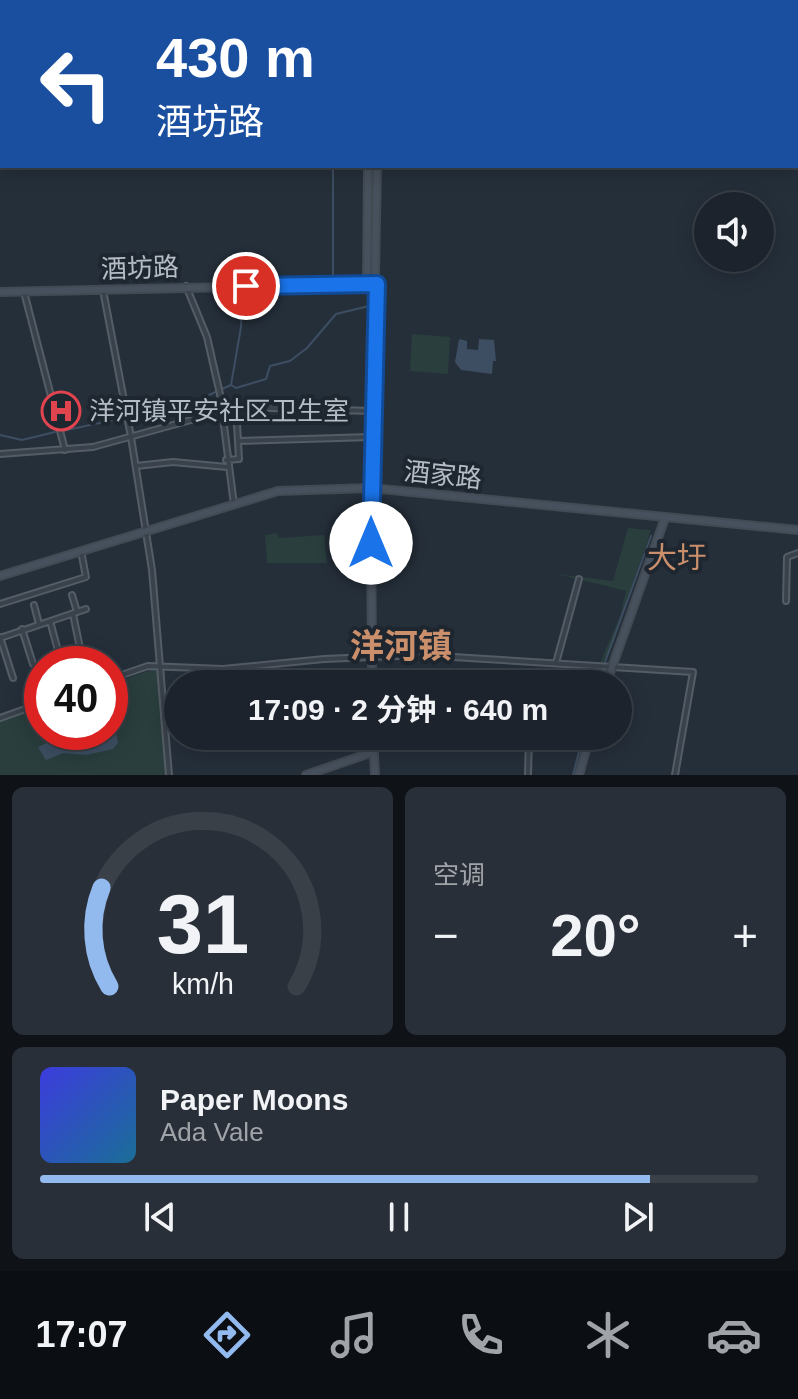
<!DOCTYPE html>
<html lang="zh">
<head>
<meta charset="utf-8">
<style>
  :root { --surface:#1c232c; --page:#292f38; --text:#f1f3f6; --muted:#a0a4a9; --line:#3a4048; --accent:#92baee }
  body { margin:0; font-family:Helvetica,"Noto Sans SC",sans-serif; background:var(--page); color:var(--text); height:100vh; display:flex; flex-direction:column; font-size:30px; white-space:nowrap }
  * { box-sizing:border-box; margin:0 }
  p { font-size:26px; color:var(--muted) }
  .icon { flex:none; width:44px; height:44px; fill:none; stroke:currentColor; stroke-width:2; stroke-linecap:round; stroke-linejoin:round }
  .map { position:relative; height:775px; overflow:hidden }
  .drawer { display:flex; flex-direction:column; gap:12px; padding:12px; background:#0f1318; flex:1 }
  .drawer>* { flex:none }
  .banner { position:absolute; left:0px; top:0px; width:798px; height:168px; box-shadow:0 4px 20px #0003,0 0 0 2px var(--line); background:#1a4fa0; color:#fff; overflow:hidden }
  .controls { position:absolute; left:694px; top:192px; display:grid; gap:16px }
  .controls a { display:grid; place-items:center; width:80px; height:80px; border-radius:50%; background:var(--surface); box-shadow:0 4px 20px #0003,0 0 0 2px var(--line); font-size:40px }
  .speed { position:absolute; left:24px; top:646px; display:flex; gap:16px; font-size:40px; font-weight:700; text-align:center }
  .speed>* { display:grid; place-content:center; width:104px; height:104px; border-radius:50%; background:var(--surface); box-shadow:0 4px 20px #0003,0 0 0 2px var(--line); line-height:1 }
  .speed .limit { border:12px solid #d22; background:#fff; color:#111 }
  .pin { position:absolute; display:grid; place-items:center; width:68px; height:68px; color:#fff; margin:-34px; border:4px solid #fff; border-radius:50%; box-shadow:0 2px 8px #0007 }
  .me { position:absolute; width:88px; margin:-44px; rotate:0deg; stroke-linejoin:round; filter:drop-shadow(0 0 6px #0008) }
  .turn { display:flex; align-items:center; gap:28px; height:168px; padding:0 24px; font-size:36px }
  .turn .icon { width:104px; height:104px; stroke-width:2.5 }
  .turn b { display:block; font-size:56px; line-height:68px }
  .big { font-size:60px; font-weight:700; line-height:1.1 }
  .drawer .card { flex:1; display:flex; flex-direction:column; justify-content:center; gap:12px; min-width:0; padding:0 28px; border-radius:12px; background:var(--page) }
  .drawer .dial { align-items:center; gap:0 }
  .dial svg { height:208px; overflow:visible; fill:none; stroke:var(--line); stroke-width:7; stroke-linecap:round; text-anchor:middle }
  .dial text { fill:var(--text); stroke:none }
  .song { display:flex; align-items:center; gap:24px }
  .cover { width:96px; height:96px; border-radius:12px; background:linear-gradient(135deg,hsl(240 70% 55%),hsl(200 70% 35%)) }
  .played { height:8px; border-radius:4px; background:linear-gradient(90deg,var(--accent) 85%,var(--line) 85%) }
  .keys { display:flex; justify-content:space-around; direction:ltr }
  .heat { display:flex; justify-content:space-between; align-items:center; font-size:44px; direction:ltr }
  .drawer .tiles { flex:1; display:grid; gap:12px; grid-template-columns:1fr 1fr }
  .card:last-child { grid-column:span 2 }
  .trip { position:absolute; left:164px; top:670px; width:468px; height:80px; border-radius:40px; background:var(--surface); box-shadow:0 4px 20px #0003,0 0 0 2px var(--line); font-weight:700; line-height:80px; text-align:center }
  .tab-bar { display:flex; height:128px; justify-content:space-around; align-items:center; background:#0b0e12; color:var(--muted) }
  .tab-bar .icon { width:56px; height:56px }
  .tab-bar .current { color:var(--accent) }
  .tab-bar b { font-size:36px; color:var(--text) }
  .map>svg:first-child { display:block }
</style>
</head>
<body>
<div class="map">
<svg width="798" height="775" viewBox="0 0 798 775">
  <rect width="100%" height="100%" fill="#252f3a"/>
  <path fill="#2a3e3e" d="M412 334 450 337 448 374 410 371Z
    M628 528 651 530 612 646 603 662 600 663 620 616 626 591 557 574 613 581Z
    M277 533 279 538 324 535 327 563H267L265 535Z
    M158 668 169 775H0V721L42 707V732H110V684Z"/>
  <path fill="#3d4e62" d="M459 339 467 341V349L478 350 479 339 494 340 496 361H493L492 374 461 370 455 362Z
    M84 732H106L107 736 116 733 118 743 113 749 86 755 63 753 46 760 38 747 68 733 76 740 84 737Z"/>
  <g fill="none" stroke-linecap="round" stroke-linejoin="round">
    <path stroke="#3d4e62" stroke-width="2" d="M334 2 335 0
      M333 279V166
      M231 385 241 327 242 300
      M132 416 196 401 231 385 236 388 266 379 270 366 290 361 307 348 336 314 369 306
      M62 431 123 418
      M0 435 22 440 55 432
      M597 684 651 536
      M573 775 583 736"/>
    <g stroke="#545c66" stroke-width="8">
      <path id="street" d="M796 73H798
        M186 286 207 337 220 394 234 505
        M103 290 131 437 152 570 169 775
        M24 292 65 450
        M238 441 371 437
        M0 454 93 447 191 420 224 415
        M226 460 239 459 236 407 372 411
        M136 466 173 462 227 467
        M72 595 77 612
        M786 601 787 557 798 553
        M0 604 86 577 81 551
        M34 605 39 624
        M50 621 60 658 81 653 73 614
        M22 629 33 664
        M0 637 13 678
        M0 638 86 609
        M556 663 579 579
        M110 679 148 666 223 669 324 659 421 655 693 672 675 775
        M0 718 42 703
        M528 775 529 736"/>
    </g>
    <g stroke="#424a54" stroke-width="10">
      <path id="secondary" d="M122 0 129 2
        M370 2V0
        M379 2V0
        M367 284 368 166
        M0 292 377 284
        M0 576 278 491 371 488 798 530
        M372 684 371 488 377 166
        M606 684 665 518
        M373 736 375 775
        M306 775 373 752
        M579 775 590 736"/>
    </g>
    <use href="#street" stroke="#39414b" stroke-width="4"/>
    <use href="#secondary" stroke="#47515d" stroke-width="6"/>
  </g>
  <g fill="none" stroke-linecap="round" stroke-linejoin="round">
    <g stroke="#114b97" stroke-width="20">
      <path id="route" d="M246 286 377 284 371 543"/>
    </g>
    <use href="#route" stroke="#1a73e8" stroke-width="14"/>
  </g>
  <defs>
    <g id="hospital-ring" transform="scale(2)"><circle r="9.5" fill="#1e2630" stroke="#e0444e" stroke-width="1.5"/><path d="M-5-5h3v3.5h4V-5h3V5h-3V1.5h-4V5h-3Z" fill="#e0444e"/></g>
  </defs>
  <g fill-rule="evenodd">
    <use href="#hospital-ring" x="61" y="411"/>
  </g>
  <g text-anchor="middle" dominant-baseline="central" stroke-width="8" stroke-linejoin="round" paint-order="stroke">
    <g font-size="26" fill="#b5bcc6" stroke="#1e2630">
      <text transform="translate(140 268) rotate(-2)">酒坊路</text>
      <text transform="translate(443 475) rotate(6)">酒家路</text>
    </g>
    <g font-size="26" fill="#b5bcc6" stroke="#1e2630" text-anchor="start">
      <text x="89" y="411">洋河镇平安社区卫生室</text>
    </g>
    <g font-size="30" fill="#cb906b" stroke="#1e2630">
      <text x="677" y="557">大圩</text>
    </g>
    <g font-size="34" font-weight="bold" fill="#cb906b" stroke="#1e2630">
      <text x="401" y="646">洋河镇</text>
    </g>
  </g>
</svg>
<div class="controls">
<a><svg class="icon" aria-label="sound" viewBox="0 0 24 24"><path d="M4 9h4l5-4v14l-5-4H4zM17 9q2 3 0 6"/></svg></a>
</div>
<div class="speed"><div class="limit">40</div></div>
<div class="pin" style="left:246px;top:286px;background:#d93025"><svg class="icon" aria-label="arrive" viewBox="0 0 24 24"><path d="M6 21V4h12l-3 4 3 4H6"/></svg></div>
<svg class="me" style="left:371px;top:543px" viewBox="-20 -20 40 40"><circle r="19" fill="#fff"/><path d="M0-13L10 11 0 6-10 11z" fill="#1a73e8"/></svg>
<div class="trip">17:09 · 2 分钟 · 640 m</div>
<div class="banner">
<div class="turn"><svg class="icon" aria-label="left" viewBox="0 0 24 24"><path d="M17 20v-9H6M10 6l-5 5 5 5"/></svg><div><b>430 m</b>酒坊路</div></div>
</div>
</div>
<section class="drawer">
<div class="tiles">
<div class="card dial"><svg viewBox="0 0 100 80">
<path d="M14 69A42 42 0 1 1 86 69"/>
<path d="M14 69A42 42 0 0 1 11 31" stroke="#92baee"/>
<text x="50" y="56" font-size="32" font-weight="700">31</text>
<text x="50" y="72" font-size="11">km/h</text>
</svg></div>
<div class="card"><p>空调</p>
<div class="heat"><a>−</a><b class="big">20°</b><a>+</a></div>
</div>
<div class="card">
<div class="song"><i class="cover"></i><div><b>Paper Moons</b><p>Ada Vale</p></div></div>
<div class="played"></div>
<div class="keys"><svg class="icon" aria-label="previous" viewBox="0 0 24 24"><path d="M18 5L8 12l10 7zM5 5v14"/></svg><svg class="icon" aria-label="pause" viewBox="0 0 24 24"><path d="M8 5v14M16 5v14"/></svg><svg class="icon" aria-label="next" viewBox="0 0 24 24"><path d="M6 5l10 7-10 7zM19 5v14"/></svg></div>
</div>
</div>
</section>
<nav class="tab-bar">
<b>17:07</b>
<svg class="icon current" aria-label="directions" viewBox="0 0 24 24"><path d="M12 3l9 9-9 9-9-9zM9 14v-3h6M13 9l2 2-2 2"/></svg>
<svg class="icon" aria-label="music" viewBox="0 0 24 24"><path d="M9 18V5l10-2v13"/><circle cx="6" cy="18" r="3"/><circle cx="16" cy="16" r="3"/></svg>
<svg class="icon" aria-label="phone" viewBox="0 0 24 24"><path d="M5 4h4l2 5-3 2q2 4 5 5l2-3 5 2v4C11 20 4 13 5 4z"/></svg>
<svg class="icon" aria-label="climate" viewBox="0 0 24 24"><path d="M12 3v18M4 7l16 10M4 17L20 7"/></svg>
<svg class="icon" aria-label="car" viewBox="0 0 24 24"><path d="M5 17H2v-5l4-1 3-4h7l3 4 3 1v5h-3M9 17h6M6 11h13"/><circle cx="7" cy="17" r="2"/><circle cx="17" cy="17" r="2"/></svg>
</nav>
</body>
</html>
